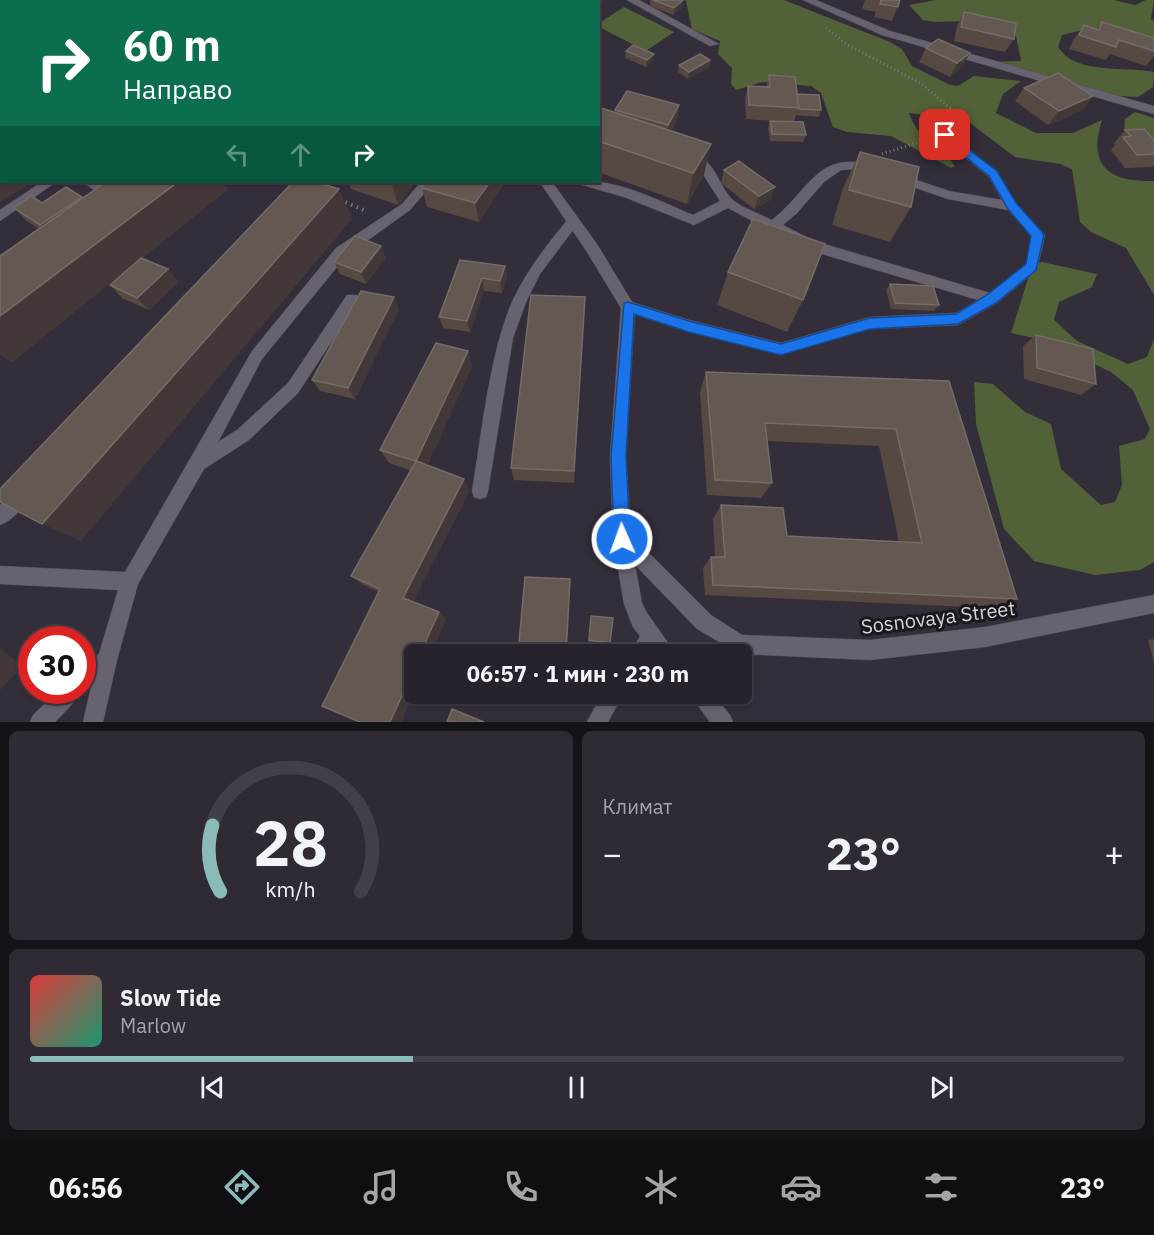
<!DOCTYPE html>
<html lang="ru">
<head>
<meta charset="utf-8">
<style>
  :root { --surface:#27222c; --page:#2f2a34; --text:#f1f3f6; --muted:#a4a4a9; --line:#433f48; --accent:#8bbbb9 }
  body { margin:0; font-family:"IBM Plex Sans",sans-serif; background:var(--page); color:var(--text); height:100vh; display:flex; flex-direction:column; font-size:22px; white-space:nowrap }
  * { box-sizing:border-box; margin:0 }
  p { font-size:20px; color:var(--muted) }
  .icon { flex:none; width:33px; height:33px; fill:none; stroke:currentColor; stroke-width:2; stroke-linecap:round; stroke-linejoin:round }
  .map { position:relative; height:722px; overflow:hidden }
  .panel { display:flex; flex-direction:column; gap:9px; padding:9px; background:#151318; flex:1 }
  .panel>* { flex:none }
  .hud { position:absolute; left:0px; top:0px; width:600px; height:183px; box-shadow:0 2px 4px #0004,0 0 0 2px var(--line); background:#0b6e4f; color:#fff; overflow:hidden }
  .speed { position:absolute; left:18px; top:626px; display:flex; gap:12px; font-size:30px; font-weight:700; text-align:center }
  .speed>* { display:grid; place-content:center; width:78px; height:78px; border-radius:50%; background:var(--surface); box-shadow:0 2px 4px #0004,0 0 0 2px var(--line); line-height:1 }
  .speed .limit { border:9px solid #d22; background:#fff; color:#111 }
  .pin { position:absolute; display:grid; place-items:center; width:51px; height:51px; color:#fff; margin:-26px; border-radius:12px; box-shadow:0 3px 9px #0006 }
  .me { position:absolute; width:66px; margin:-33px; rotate:358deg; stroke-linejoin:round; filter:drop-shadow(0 0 4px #0008) }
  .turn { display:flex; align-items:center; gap:21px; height:126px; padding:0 24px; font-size:27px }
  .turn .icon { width:78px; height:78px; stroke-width:2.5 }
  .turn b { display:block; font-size:42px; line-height:51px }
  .lanes { display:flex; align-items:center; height:57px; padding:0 24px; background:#0003; justify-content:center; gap:30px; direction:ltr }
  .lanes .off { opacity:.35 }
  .big { font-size:45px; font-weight:700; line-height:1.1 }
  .panel .card { flex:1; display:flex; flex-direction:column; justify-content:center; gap:9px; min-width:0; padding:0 21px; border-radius:9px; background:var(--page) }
  .panel .dial { align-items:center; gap:0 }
  .dial svg { height:156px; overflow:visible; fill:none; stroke:var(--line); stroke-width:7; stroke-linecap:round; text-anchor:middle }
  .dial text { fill:var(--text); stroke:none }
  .song { display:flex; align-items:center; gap:18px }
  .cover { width:72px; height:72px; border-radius:9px; background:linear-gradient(135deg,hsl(0 70% 55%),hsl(160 70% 35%)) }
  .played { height:6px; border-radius:3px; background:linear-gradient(90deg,var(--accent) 35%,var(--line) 35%) }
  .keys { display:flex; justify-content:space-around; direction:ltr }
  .heat { display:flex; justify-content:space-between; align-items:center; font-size:33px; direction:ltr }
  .panel .tiles { flex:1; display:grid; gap:9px; grid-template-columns:1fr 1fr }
  .card:last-child { grid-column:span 2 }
  .trip { position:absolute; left:404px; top:644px; width:348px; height:60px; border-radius:9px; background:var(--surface); box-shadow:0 2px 4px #0004,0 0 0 2px var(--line); font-weight:700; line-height:60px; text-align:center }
  .dock { display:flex; height:96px; justify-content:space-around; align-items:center; background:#100e12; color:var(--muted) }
  .dock .icon { width:42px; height:42px }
  .dock .on { color:var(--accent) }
  .dock b { font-size:27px; color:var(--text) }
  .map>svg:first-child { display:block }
</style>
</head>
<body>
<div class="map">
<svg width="1154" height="722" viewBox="0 0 1154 722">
  <rect width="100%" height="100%" fill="#342e3a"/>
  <path fill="#526138" d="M683 0H784L890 42 902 49 912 66 950 85 958 86 974 76 1021 81 1003 94 996 113 1036 133H1073L1102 120C1087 167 1110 182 1154 181V295L1126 248 1091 232 1080 222 1072 169 1060 164 1015 157 966 120 909 113C917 139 940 145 955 166L951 168 891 136 847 132 833 127 821 93 811 86 762 82 736 90 731 84 732 68 718 54 720 41 692 29 686 1Z
    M936 0H1114L1135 5 1146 0H1154L1151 19 1154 21V40L1091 28 1062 35 1058 47C1062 52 1067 58 1072 60 1096 72 1128 67 1154 72L1153 87 1138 97 1118 96 991 62 1021 61 1016 36 1009 31 965 21 934 22 923 20 909 5Z
    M624 7 674 32 646 51 599 27V23Z
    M1135 112 1154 118V152L1124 133 1125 119Z
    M1042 262 1097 274 1092 287 1059 302 1054 320 1077 341 1128 364 1147 357 1154 339V562L1140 570 1095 575 1034 561 1004 529 976 424 974 382 993 384 1025 412 1051 424 1061 469 1101 505 1115 502 1122 485 1119 446 1145 439 1150 429 1133 390 1111 372 1043 340 1011 333 1032 266Z"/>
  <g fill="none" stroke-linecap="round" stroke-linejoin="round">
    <g stroke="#504b55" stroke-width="1">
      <path id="service" d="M351 0H361L350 2Z
        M627 0H639L719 44 710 46Z
        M803 0H816L890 31 1154 106V114L882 35Z
        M0 95H2L0 102Z
        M945 131 997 171 1016 203 1045 235 1037 270 997 303 958 325 870 329 781 355 689 332 623 311 621 307 623 303 628 301 689 320 781 343 870 317 956 313 978 300 805 249 728 208 694 225 624 197 582 185 580 182C617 178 659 201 693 215L720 201 697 165 686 161V155C713 149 718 188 734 201 745 209 760 214 772 220 812 188 817 149 877 166L879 169 873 173 859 169 841 170 824 182 797 213 783 225 814 241 990 293 1026 264 1031 236 1008 210 948 199 892 180 890 177 896 173 949 191 1002 200 989 177 941 138V132Z
        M83 182H97L120 198 118 201H110Z
        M421 182H434L410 210 346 256 262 359 218 442 237 430 288 383 347 295H357L359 299 357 303 298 393 249 440 204 469 138 584 117 660 103 722H83L91 687C78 695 67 711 55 722H30L33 715 59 690H82V668L99 654 118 590 0 584V566L125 572 252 351 336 248 402 204Z
        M573 217 579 222 540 274 526 302 513 338 488 491 486 497 480 499 474 497 472 491C482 433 489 356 512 302 526 271 547 245 568 219Z
        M24 485 30 487 32 493C27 505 12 521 0 525V505L18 487Z
        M651 627 658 630 661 637 651 654H629L644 630Z
        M603 693H624L608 722H587Z"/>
    </g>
    <g stroke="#504b55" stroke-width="1">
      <path id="minor" d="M414 0H424L425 2H415Z
        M42 182H56L0 221V210Z
        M540 182H552L597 244 635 307 626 457 631 535 711 615 742 635 870 640 985 627 1154 595V613L985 647 870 660 740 654 697 629 635 565 642 603 647 613 676 654H654L633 627 624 604 613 539 610 457 621 308 587 252Z
        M689 693H712L730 715 733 722H710Z"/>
    </g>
    <path stroke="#7b7680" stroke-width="3" stroke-dasharray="1 3" stroke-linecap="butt" d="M826 28 846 44 922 84 964 120 959 124
      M882 154 929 139
      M286 182 289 185"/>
    <path stroke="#7b7680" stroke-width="4" stroke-dasharray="1.5 4.5" stroke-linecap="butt" d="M287 183 293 189
      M340 200 366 211"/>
    <use href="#service" fill="#68626f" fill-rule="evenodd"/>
    <use href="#minor" fill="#68626f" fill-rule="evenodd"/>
  </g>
  <path fill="#554942" d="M650 0H683L682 7 673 15 650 6Z
    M865 0H900L892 21 874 17 876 12 862 9Z
    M964 12 1014 39 1005 52 954 41 957 26Z
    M1102 22 1154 38V56L1146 66 1110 54 1106 60 1069 49 1074 39 1084 25 1097 29Z
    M938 39 962 67 950 77 919 62 926 48Z
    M626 51 653 61 646 67 625 58Z
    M710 60 709 67 688 79 678 72 679 65Z
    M769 75 821 110 819 117 796 115 794 122 746 119 745 99 748 86 766 87Z
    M1024 88 1083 110 1048 125 1015 101Z
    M679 105 677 119 671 131 704 175 687 204 598 172V107L615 112V110Z
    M770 121 806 135 803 142 770 141 768 128Z
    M1125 130 1154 140V166L1152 167 1125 168 1111 150 1115 145 1114 143Z
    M860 152 911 207 890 242 832 225 843 188Z
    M724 170 775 187 770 200 754 209 721 183Z
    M106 182H223L228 189 142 258 168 269 178 282 149 310 122 298 110 285 137 261 12 362 0 354V255L1 256 39 229 27 221 14 208 82 197 83 198Z
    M348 182H416L398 205 351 189Z
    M505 182 479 222 427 207 422 188Z
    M386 258 366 284 340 274 334 262Z
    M460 260 505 266 507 278 502 293 484 291 470 332 443 328 439 317Z
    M728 272 803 300 787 332 717 305Z
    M890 284 939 305 934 311 891 309 886 290Z
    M399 309 355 399 320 391 312 380Z
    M584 314 574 483 514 480 511 468Z
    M1036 335 1096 384 1081 395 1024 379 1023 346Z
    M468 351 472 367 427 465 464 479 469 491 413 602 439 612 446 619 414 654V692L401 722 379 592 362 584 351 576 410 470 389 463 380 450Z
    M706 372 949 381 1017 599 990 608 705 595 703 568 711 557H715L713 519 721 505 787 536 899 542 879 446 767 441 772 483 761 498 707 495 700 392Z
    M591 616 610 643V645L589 642Z
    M1154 639V663L1148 640Z"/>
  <path fill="#423838" d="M157 0H181L179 2H155Z
    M305 0H349L348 2H303Z
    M683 0 682 7 673 15 674 8Z
    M970 53 962 67 950 77 957 63Z
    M654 54 653 61 646 67 647 60Z
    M710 60 709 67 688 79 689 72Z
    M1093 96 1083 110 1048 125 1059 111Z
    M679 105 677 119 666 138 668 125Z
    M711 144 704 175 687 204 693 173Z
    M2 152V182H34L0 202V153Z
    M178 182H223L228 189 12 362 0 354V316Z
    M391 182H416L398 205Z
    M490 182H505L479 222 475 203Z
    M775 187 770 200 754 209 759 196Z
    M339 189 352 219 81 541 42 524Z
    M82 197 93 210 53 237 40 225Z
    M381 246 386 258 366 284 361 272Z
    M505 266 507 278 502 293 500 281Z
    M168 269 178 282 149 310 137 298Z
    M482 278 484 291 470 332 467 321Z
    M394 297 399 309 355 399 348 388Z
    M585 297 584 314 574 483V471Z
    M468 351 472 367 423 474 416 461Z
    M464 479 469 491 411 606 403 598Z
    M439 612 446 619 431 654H420Z
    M0 648 22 666 0 690Z
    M414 669V692L401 722H390Z"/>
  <path fill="#635852" stroke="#756c68" stroke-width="1.5" d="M126 0H157L155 2H124Z
    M265 0H305L303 2H271Z
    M653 0H683L674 8Z
    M881 0H900L898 7 880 4Z
    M964 12 1016 23 1014 39 961 27Z
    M1102 22 1154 38V51L1119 40 1116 47 1079 35 1084 25 1099 30Z
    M2 24V68H0V25Z
    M938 39 970 53 957 63 926 48Z
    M633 45 654 54 647 60 626 51Z
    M700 54 710 60 689 72 679 65Z
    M1058 73 1093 96 1059 111 1024 88Z
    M769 75 795 77 799 108 749 105 748 86 770 87Z
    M627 91 679 105 668 125 615 110Z
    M797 94 819 95 821 110 799 109Z
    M598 107 711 144 693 173 598 141Z
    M2 113V152L0 153V114Z
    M770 121 803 122 806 135 772 134Z
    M1144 129 1154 140V154L1137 155 1123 137 1131 136 1125 130Z
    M860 152 919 167 911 207 849 190Z
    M739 161 775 187 759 196 724 170Z
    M106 182H178L0 316V256Z
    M293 182H316L339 189 42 524 0 502V489Z
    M426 182H490L475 203 422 188Z
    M66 187 82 197 40 225 14 208 31 196 42 203Z
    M753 219 825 244 803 300 728 272Z
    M355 236 381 246 361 272 334 262Z
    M141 258 168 269 137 298 110 285Z
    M460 260 505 266 500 281 482 278 467 321 439 317Z
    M890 284 933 286 939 305 895 303Z
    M361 291 394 297 348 388 312 380Z
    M531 295 585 297 574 471 511 468Z
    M1036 335 1093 349 1096 384 1037 368Z
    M436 343 468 351 416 461 464 479 403 598 439 612 420 654H414V669L390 722H360L322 706 380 589 351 576 416 461 380 450Z
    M706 372 949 381 1017 599 713 585 711 557H725L721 505 783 508 787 536 922 543 896 429 765 423 772 483 715 480Z
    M525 577 570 579 566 654H518Z
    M591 616 613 618 610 643 589 640Z
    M452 709 484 722H447Z"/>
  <path fill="#1a73e8" stroke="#114b97" stroke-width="1.5" d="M945 132 997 171 1016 203 1042 232 1044 235 1036 270 996 303 958 324 870 329 781 355 689 332 634 314 626 457 630 539 627 545 622 547 616 545 614 539 611 457 624 303 628 302 689 321 781 344 870 318 956 314 987 295 1026 264 1031 236 1008 209 989 176 941 137 940 135Z"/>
  <g text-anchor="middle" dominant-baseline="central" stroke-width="6" stroke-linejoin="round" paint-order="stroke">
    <g font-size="20" fill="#d8d4dc" stroke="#1a171d">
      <text transform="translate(938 617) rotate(-7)">Sosnovaya Street</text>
    </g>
  </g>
</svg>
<div class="speed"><div class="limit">30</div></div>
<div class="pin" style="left:945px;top:135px;background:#d93025"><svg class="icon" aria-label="arrive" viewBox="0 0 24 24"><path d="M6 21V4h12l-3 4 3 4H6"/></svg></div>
<svg class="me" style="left:622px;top:539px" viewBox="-20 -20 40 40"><circle r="17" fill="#1a73e8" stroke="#fff" stroke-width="3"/><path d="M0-11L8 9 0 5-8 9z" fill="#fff"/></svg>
<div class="trip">06:57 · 1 мин · 230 m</div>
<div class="hud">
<div class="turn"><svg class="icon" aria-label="right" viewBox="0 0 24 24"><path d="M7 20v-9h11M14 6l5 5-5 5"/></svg><div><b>60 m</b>Направо</div></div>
<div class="lanes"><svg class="icon off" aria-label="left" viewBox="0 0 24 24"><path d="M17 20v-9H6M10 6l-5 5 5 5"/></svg><svg class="icon off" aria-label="ahead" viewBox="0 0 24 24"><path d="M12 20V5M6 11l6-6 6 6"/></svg><svg class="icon" aria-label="right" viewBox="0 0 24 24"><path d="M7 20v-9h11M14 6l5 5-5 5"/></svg></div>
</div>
</div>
<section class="panel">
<div class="tiles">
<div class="card dial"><svg viewBox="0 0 100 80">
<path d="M14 69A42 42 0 1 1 86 69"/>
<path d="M14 69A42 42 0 0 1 10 35" stroke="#8bbbb9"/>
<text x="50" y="56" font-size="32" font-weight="700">28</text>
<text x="50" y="72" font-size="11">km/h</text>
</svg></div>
<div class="card"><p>Климат</p>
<div class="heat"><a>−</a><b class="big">23°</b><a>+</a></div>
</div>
<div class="card">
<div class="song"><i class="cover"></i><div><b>Slow Tide</b><p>Marlow</p></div></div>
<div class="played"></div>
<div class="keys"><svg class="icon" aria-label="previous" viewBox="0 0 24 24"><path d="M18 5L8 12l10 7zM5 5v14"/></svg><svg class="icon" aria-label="pause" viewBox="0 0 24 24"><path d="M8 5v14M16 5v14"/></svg><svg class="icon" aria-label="next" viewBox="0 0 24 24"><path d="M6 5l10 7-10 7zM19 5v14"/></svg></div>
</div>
</div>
</section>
<nav class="dock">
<b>06:56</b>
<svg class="icon on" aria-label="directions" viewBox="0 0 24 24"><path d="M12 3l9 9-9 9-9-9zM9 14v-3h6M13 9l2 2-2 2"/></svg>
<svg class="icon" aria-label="music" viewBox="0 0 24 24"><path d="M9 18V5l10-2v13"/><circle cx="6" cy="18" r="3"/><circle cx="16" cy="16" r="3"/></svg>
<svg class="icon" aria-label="phone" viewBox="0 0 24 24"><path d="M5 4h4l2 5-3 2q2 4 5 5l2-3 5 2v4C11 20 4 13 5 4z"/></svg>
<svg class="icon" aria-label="climate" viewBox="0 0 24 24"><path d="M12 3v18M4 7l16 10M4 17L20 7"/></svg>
<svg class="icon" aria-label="car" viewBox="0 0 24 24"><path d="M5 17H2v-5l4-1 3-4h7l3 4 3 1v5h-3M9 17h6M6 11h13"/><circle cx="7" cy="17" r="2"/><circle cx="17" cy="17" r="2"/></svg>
<svg class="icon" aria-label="filters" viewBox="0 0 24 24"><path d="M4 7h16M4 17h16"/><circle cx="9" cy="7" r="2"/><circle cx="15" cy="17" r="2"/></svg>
<b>23°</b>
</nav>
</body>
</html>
